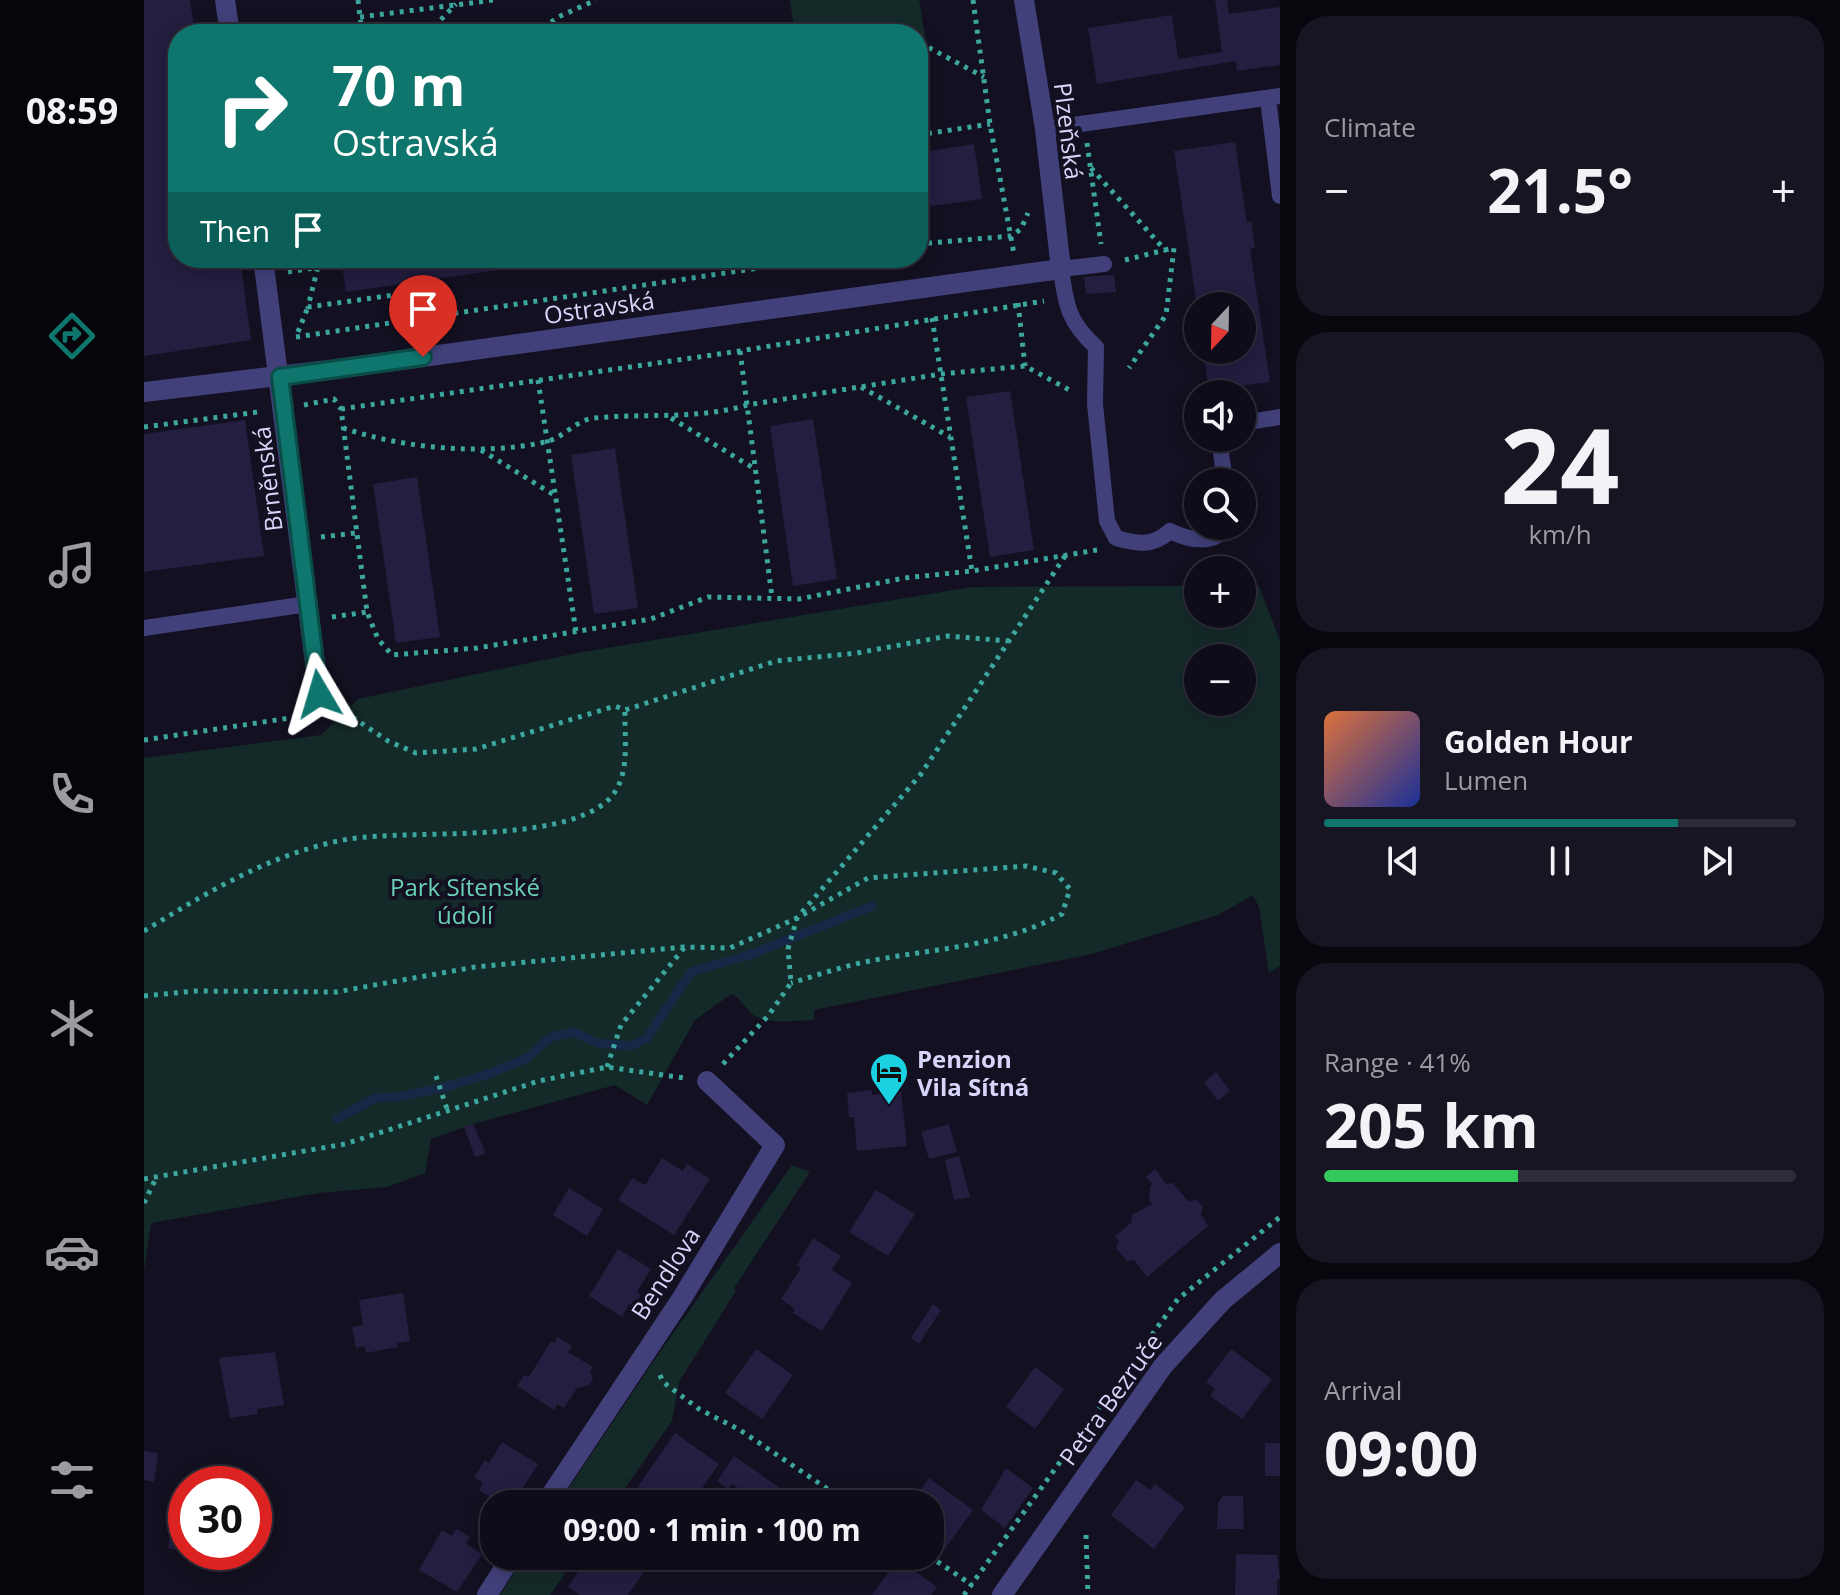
<!DOCTYPE html>
<html lang="en">
<head>
<meta charset="utf-8">
<style>
  :root { --surface:#0e0c19; --page:#171522; --text:#f1f3f6; --muted:#9b9ba2; --line:#2e2c38; --accent:#0f766e }
  body { margin:0; font-family:"Open Sans",sans-serif; background:var(--page); color:var(--text); height:100vh; display:flex; flex-direction:column; font-size:30px; white-space:nowrap }
  * { box-sizing:border-box; margin:0 }
  p { font-size:26px; color:var(--muted) }
  .icon { flex:none; width:44px; height:44px; fill:none; stroke:currentColor; stroke-width:2; stroke-linecap:round; stroke-linejoin:round }
  .map { position:relative; flex:1; overflow:hidden }
  .side { display:flex; flex-direction:column; gap:16px; padding:16px; background:#08070e; width:560px }
  .side>* { flex:none }
  .guide { position:absolute; left:24px; top:24px; width:760px; height:244px; border-radius:32px; box-shadow:0 4px 20px #0003,0 0 0 2px var(--line); background:#0f766e; color:#fff; overflow:hidden }
  .needle { width:52px; rotate:202deg }
  .fabs { position:absolute; left:1040px; top:292px; display:grid; gap:16px }
  .fabs a { display:grid; place-items:center; width:72px; height:72px; border-radius:50%; background:var(--surface); box-shadow:0 4px 20px #0003,0 0 0 2px var(--line); font-size:40px }
  .speed { position:absolute; left:24px; top:1466px; display:flex; gap:16px; font-size:40px; font-weight:700; text-align:center }
  .speed>* { display:grid; place-content:center; width:104px; height:104px; border-radius:50%; background:var(--surface); box-shadow:0 4px 20px #0003,0 0 0 2px var(--line); line-height:1 }
  .speed .limit { border:12px solid #d22; background:#fff; color:#111 }
  .pin { position:absolute; display:grid; place-items:center; width:68px; height:68px; color:#fff; margin:-82px -34px; border-radius:50% 50% 50% 0; rotate:-45deg; box-shadow:0 0 8px #0007 }
  .pin .icon { rotate:45deg }
  .me { position:absolute; width:88px; margin:-44px; rotate:353deg; stroke-linejoin:round; filter:drop-shadow(0 0 6px #0008) }
  .turn { display:flex; align-items:center; gap:28px; height:168px; padding:0 32px; font-size:36px }
  .turn .icon { width:104px; height:104px; stroke-width:2.5 }
  .turn b { display:block; font-size:56px; line-height:68px }
  .then { display:flex; align-items:center; height:76px; padding:0 32px; background:#0003; gap:16px; font-size:30px }
  .big { font-size:60px; font-weight:700; line-height:1.1 }
  .side .tile { flex:1; display:flex; flex-direction:column; justify-content:center; gap:12px; min-width:0; padding:0 28px; border-radius:32px; background:var(--page) }
  .side .dial { align-items:center; gap:0 }
  .dial b { font-size:104px; line-height:1 }
  .song { display:flex; align-items:center; gap:24px }
  .cover { width:96px; height:96px; border-radius:12px; background:linear-gradient(135deg,hsl(20 70% 55%),hsl(230 70% 35%)) }
  .played { height:8px; border-radius:4px; background:linear-gradient(90deg,var(--accent) 75%,var(--line) 75%) }
  .keys { display:flex; justify-content:space-around; direction:ltr }
  .heat { display:flex; justify-content:space-between; align-items:center; font-size:44px; direction:ltr }
  .charge { height:12px; border-radius:6px; background:linear-gradient(90deg,#34c759 41%,var(--line) 0) }
  .trip { position:absolute; left:336px; top:1490px; width:464px; height:80px; border-radius:32px; background:var(--surface); box-shadow:0 4px 20px #0003,0 0 0 2px var(--line); font-weight:700; line-height:80px; text-align:center }
  main { display:flex; flex:1; min-height:0 }
  .menu { display:flex; flex-direction:column; width:144px; justify-content:space-around; align-items:center; background:#06050a; color:var(--muted) }
  .menu .icon { width:56px; height:56px }
  .menu .selected { color:var(--accent) }
  .menu b { font-size:36px; color:var(--text) }
  .map>svg:first-child { display:block }
</style>
</head>
<body>
<main>
<nav class="menu">
<b>08:59</b>
<svg class="icon selected" aria-label="directions" viewBox="0 0 24 24"><path d="M12 3l9 9-9 9-9-9zM9 14v-3h6M13 9l2 2-2 2"/></svg>
<svg class="icon" aria-label="music" viewBox="0 0 24 24"><path d="M9 18V5l10-2v13"/><circle cx="6" cy="18" r="3"/><circle cx="16" cy="16" r="3"/></svg>
<svg class="icon" aria-label="phone" viewBox="0 0 24 24"><path d="M5 4h4l2 5-3 2q2 4 5 5l2-3 5 2v4C11 20 4 13 5 4z"/></svg>
<svg class="icon" aria-label="climate" viewBox="0 0 24 24"><path d="M12 3v18M4 7l16 10M4 17L20 7"/></svg>
<svg class="icon" aria-label="car" viewBox="0 0 24 24"><path d="M5 17H2v-5l4-1 3-4h7l3 4 3 1v5h-3M9 17h6M6 11h13"/><circle cx="7" cy="17" r="2"/><circle cx="17" cy="17" r="2"/></svg>
<svg class="icon" aria-label="filters" viewBox="0 0 24 24"><path d="M4 7h16M4 17h16"/><circle cx="9" cy="7" r="2"/><circle cx="15" cy="17" r="2"/></svg>
</nav>
<div class="map">
<svg width="1136" height="1595" viewBox="0 0 1136 1595">
  <rect width="100%" height="100%" fill="#131021"/>
  <path fill="#142a29" fill-rule="evenodd" d="M646 0H775L784 54 774 56V34H651Z
    M1054 586V614H1098V586H1115L1136 641V966L1125 973 1115 907 1109 895 1074 915 948 954 670 1010V1020C654 1020 626 1025 611 1016 601 1010 598 998 587 994L551 1020 503 1105 471 1085 329 1124 287 1139 281 1173 243 1187 175 1193 7 1223 0 1270V758L177 735 214 699 433 653 828 587ZM1054 658H1098V702H1054Z
    M648 1165 666 1172 590 1288 592 1291 535 1382 528 1421 470 1504H414L511 1359Z
    M381 1556H433L406 1595H356Z"/>
  <g fill="none" stroke-linecap="round" stroke-linejoin="round">
    <path stroke="#152946" stroke-width="9" d="M193 1119 231 1098 254 1097 302 1087 347 1073 383 1058 407 1037 430 1032 453 1043 486 1046 502 1039 547 972 605 955 728 906"/>
  </g>
  <path fill="#241e40" d="M0 0H46L51 34H34V258L96 259 107 340 0 356Z
    M1071 0H1083L1085 14 1136 7V65L1093 71 1092 61 953 84 944 28 1028 15 1034 59 1078 52Z
    M1091 142 1103 223 1107 221 1111 248 1106 249 1126 382 1065 390 1059 350H1098V306H1053L1030 151Z
    M830 144 838 199 774 208V153Z
    M197 258H423V260L202 292Z
    M970 275 972 292 942 294 940 277Z
    M866 391 890 550 846 557 822 397Z
    M669 419 693 579 649 586 626 426Z
    M101 420 120 556 0 572V434Z
    M471 448 494 608 450 614 427 455Z
    M273 477 296 637 252 643 229 484Z
    M1072 1072 1086 1091 1074 1101 1060 1082Z
    M728 1090V1095L757 1092 763 1146 713 1151 710 1117H705L703 1093Z
    M329 1124 342 1153 331 1157 320 1127Z
    M805 1124 813 1152 785 1159 777 1132Z
    M815 1156 826 1197 810 1200 801 1160Z
    M518 1158 539 1171 543 1164 566 1179 530 1235 474 1200 488 1178 501 1185Z
    M1011 1169 1022 1184 1029 1183 1044 1201 1053 1200 1059 1207 1057 1214 1064 1226 1003 1277 990 1260 983 1261 972 1248 975 1241 971 1236 987 1223 988 1215 1008 1204 1005 1200 1006 1186 1009 1184 1002 1177Z
    M425 1188 459 1209 443 1236 409 1215Z
    M732 1190 771 1214 744 1256 705 1232Z
    M669 1238 697 1256 688 1270 708 1283 678 1331 649 1313 651 1309 637 1299 657 1268 652 1266Z
    M474 1249 507 1269 493 1292 497 1295 490 1307 485 1304 478 1317 445 1296Z
    M259 1293 266 1341 253 1343 254 1347 222 1353 221 1346 212 1348 208 1327 219 1325 215 1300Z
    M789 1304 797 1310 775 1344 767 1338Z
    M414 1337 428 1346 424 1352 449 1367 446 1371 449 1379 445 1385 433 1388 420 1408 413 1404 410 1410 373 1386 380 1375 385 1377 407 1341 410 1343Z
    M612 1349 649 1375 618 1419 581 1393Z
    M1087 1349 1128 1379 1098 1419 1066 1396 1071 1389 1062 1382Z
    M131 1352 140 1405 113 1409 114 1414 86 1418 75 1358Z
    M891 1367 920 1389 891 1429 862 1407Z
    M531 1433 575 1464 547 1504H482Z
    M358 1442 394 1464 370 1502 359 1496 355 1503 335 1490 339 1483 330 1477 341 1460 345 1463Z
    M1121 1443H1136V1476H1121Z
    M0 1451 14 1453 10 1482 0 1480Z
    M590 1456 659 1504H616L588 1484 584 1489 573 1481Z
    M862 1468 889 1488 861 1528 837 1510Z
    M785 1478 829 1510 800 1550 786 1539V1504H766Z
    M992 1480 1006 1490 1011 1484 1041 1507 1010 1549 967 1515Z
    M33 1493 42 1494V1551L24 1548Z
    M1079 1496H1099L1100 1529H1073L1074 1503Z
    M312 1529 326 1537 322 1544 338 1554 313 1592 275 1570 298 1530 308 1536Z
    M1092 1554 1133 1555 1136 1579H1133V1595H1091Z
    M445 1556H511L484 1595H436L424 1587Z
    M754 1559 793 1587 787 1595H728Z"/>
  <g fill="none" stroke-linecap="round" stroke-linejoin="round">
    <path stroke="#3ca79e" stroke-width="5" stroke-dasharray="4 6" stroke-linecap="butt" d="M214 0 218 34
      M829 0 846 124 870 254
      M216 17 350 0
      M283 34 312 4
      M391 34 414 17 452 0
      M776 43 840 77
      M774 135 846 124
      M943 143 957 244
      M947 168 1021 250 1030 248 1022 315 985 368
      M774 244 867 236 877 229 884 213
      M176 258 164 307 250 295 253 321
      M981 260 1021 250
      M144 272 189 265
      M874 303 881 366
      M788 318 828 571
      M154 332 164 307
      M152 337 682 258
      M596 351 628 597
      M394 380 432 632
      M717 387 806 437
      M160 405 190 399 197 409 223 612 234 639 248 655 333 648 507 619 564 597 655 599 760 578 828 571 953 550
      M197 409 596 351 900 301
      M527 418 611 469
      M0 427 114 412
      M199 428C258 448 339 456 401 442 418 439 432 420 450 418 501 413 553 420 603 405L797 374 881 366 929 392
      M337 450 410 495
      M177 537 212 533
      M188 617 223 612
      M192 706 244 741 272 753 332 749 471 706 481 710 632 661 713 653 804 636 864 641
      M0 740 166 715
      M0 931C64 892 129 852 205 839 270 829 411 844 462 802 488 780 480 740 481 710
      M0 996 51 991 192 992 331 967 540 947 586 948 653 918 724 878 882 866 912 873 926 889 918 914C859 946 795 948 731 960 702 965 674 975 647 983
      M579 1064 624 1016 647 983 644 949 653 918 777 774 921 556
      M463 1067 477 1025 540 948
      M292 1076 304 1112
      M0 1179 201 1144 395 1081 463 1067 540 1078
      M0 1203 13 1176
      M996 1351 1034 1299 1136 1217
      M516 1375 519 1382 555 1409 596 1430 706 1504
      M942 1535 944 1595
      M785 1556 828 1585
      M820 1595 976 1379"/>
    <path stroke="#41407a" stroke-width="16" d="M1124 99 1136 196
      M901 129 1136 96
      M960 264 917 269C922 305 924 322 952 347L951 404 963 521 972 538C994 544 1008 547 1026 531 1042 539 1071 547 1081 526
      M1098 423 1136 417
      M1075 438 1081 482
      M0 628 164 604"/>
    <path stroke="#41407a" stroke-width="20" d="M81 0 86 34
      M119 258 175 694
      M0 392 185 370 917 269 901 129 880 0
      M401 1504 538 1298 631 1145 563 1081
      M343 1595 368 1556"/>
    <path stroke="#41407a" stroke-width="20" d="M858 1595 1019 1366 1079 1300 1136 1253"/>
  </g>
  <g fill="none" stroke-linecap="round" stroke-linejoin="round">
    <g stroke="#0a4d48" stroke-width="20">
      <path id="route" d="M175 694 136 377 279 357"/>
    </g>
    <use href="#route" stroke="#0f766e" stroke-width="14"/>
  </g>
  <defs>
    <g id="hotel-pin" transform="scale(2)"><path d="M0 17L-7.5 6A9.5 9.5 0 1 1 7.5 6Z" fill="#1ad1e1" stroke="#131021"/><path d="M-6-4.5h1.5V1H6V5H4.5V3h-9V5H-6ZM-4 0a1.8 1.8 0 1 1 3.6 0ZM.5 0V-2.5h3Q6-2.5 6 0Z" fill="#111"/></g>
  </defs>
  <g fill-rule="evenodd">
    <use href="#hotel-pin" x="745" y="1072"/>
  </g>
  <g text-anchor="middle" dominant-baseline="central" stroke-width="8" stroke-linejoin="round" paint-order="stroke">
    <g font-size="24" fill="#d8d5fa" stroke="#131021">
      <text transform="translate(925 131) rotate(83)">Plzeňská</text>
      <text transform="translate(455 307) rotate(-8)">Ostravská</text>
      <text transform="translate(123 479) rotate(-97)">Brněnská</text>
      <text transform="translate(521 1273) rotate(-57)">Bendlova</text>
      <text transform="translate(966 1399) rotate(-54)">Petra Bezruče</text>
    </g>
    <g font-size="24" fill="#69d2b5" stroke="#131021">
      <text x="321" y="886">Park Sítenské<tspan x="321" dy="28">údolí</tspan></text>
    </g>
    <g font-size="24" font-weight="bold" fill="#d8d5fa" stroke="#131021" text-anchor="start">
      <text x="773" y="1058">Penzion<tspan x="773" dy="28">Vila Sítná</tspan></text>
    </g>
  </g>
</svg>
<div class="fabs">
<a><svg class="needle" viewBox="-14 -14 28 28"><path d="M0-13l5 13h-10z" fill="#e53935"/><path d="M0 13l5-13h-10z" fill="#9b9ba2"/></svg></a>
<a><svg class="icon" aria-label="sound" viewBox="0 0 24 24"><path d="M4 9h4l5-4v14l-5-4H4zM17 9q2 3 0 6"/></svg></a>
<a><svg class="icon" aria-label="search" viewBox="0 0 24 24"><circle cx="10" cy="10" r="6"/><path d="M15 15l6 6"/></svg></a>
<a>+</a>
<a>−</a>
</div>
<div class="speed"><div class="limit">30</div></div>
<div class="pin" style="left:279px;top:357px;background:#d93025"><svg class="icon" aria-label="arrive" viewBox="0 0 24 24"><path d="M6 21V4h12l-3 4 3 4H6"/></svg></div>
<svg class="me" style="left:175px;top:694px" viewBox="-20 -20 40 40"><path d="M0-17L14 15 0 8-14 15z" fill="#0f766e" stroke="#fff" stroke-width="4"/></svg>
<div class="trip">09:00 · 1 min · 100 m</div>
<div class="guide">
<div class="turn"><svg class="icon" aria-label="right" viewBox="0 0 24 24"><path d="M7 20v-9h11M14 6l5 5-5 5"/></svg><div><b>70 m</b>Ostravská</div></div>
<div class="then">Then<svg class="icon" aria-label="arrive" viewBox="0 0 24 24"><path d="M6 21V4h12l-3 4 3 4H6"/></svg></div>
</div>
</div>
<section class="side">
<div class="tile"><p>Climate</p>
<div class="heat"><a>−</a><b class="big">21.5°</b><a>+</a></div>
</div>
<div class="tile dial"><b>24</b><p>km/h</p></div>
<div class="tile">
<div class="song"><i class="cover"></i><div><b>Golden Hour</b><p>Lumen</p></div></div>
<div class="played"></div>
<div class="keys"><svg class="icon" aria-label="previous" viewBox="0 0 24 24"><path d="M18 5L8 12l10 7zM5 5v14"/></svg><svg class="icon" aria-label="pause" viewBox="0 0 24 24"><path d="M8 5v14M16 5v14"/></svg><svg class="icon" aria-label="next" viewBox="0 0 24 24"><path d="M6 5l10 7-10 7zM19 5v14"/></svg></div>
</div>
<div class="tile"><p>Range · 41%</p><b class="big">205 km</b><div class="charge"></div></div>
<div class="tile"><p>Arrival</p><b class="big">09:00</b></div>
</section>
</main>
</body>
</html>
